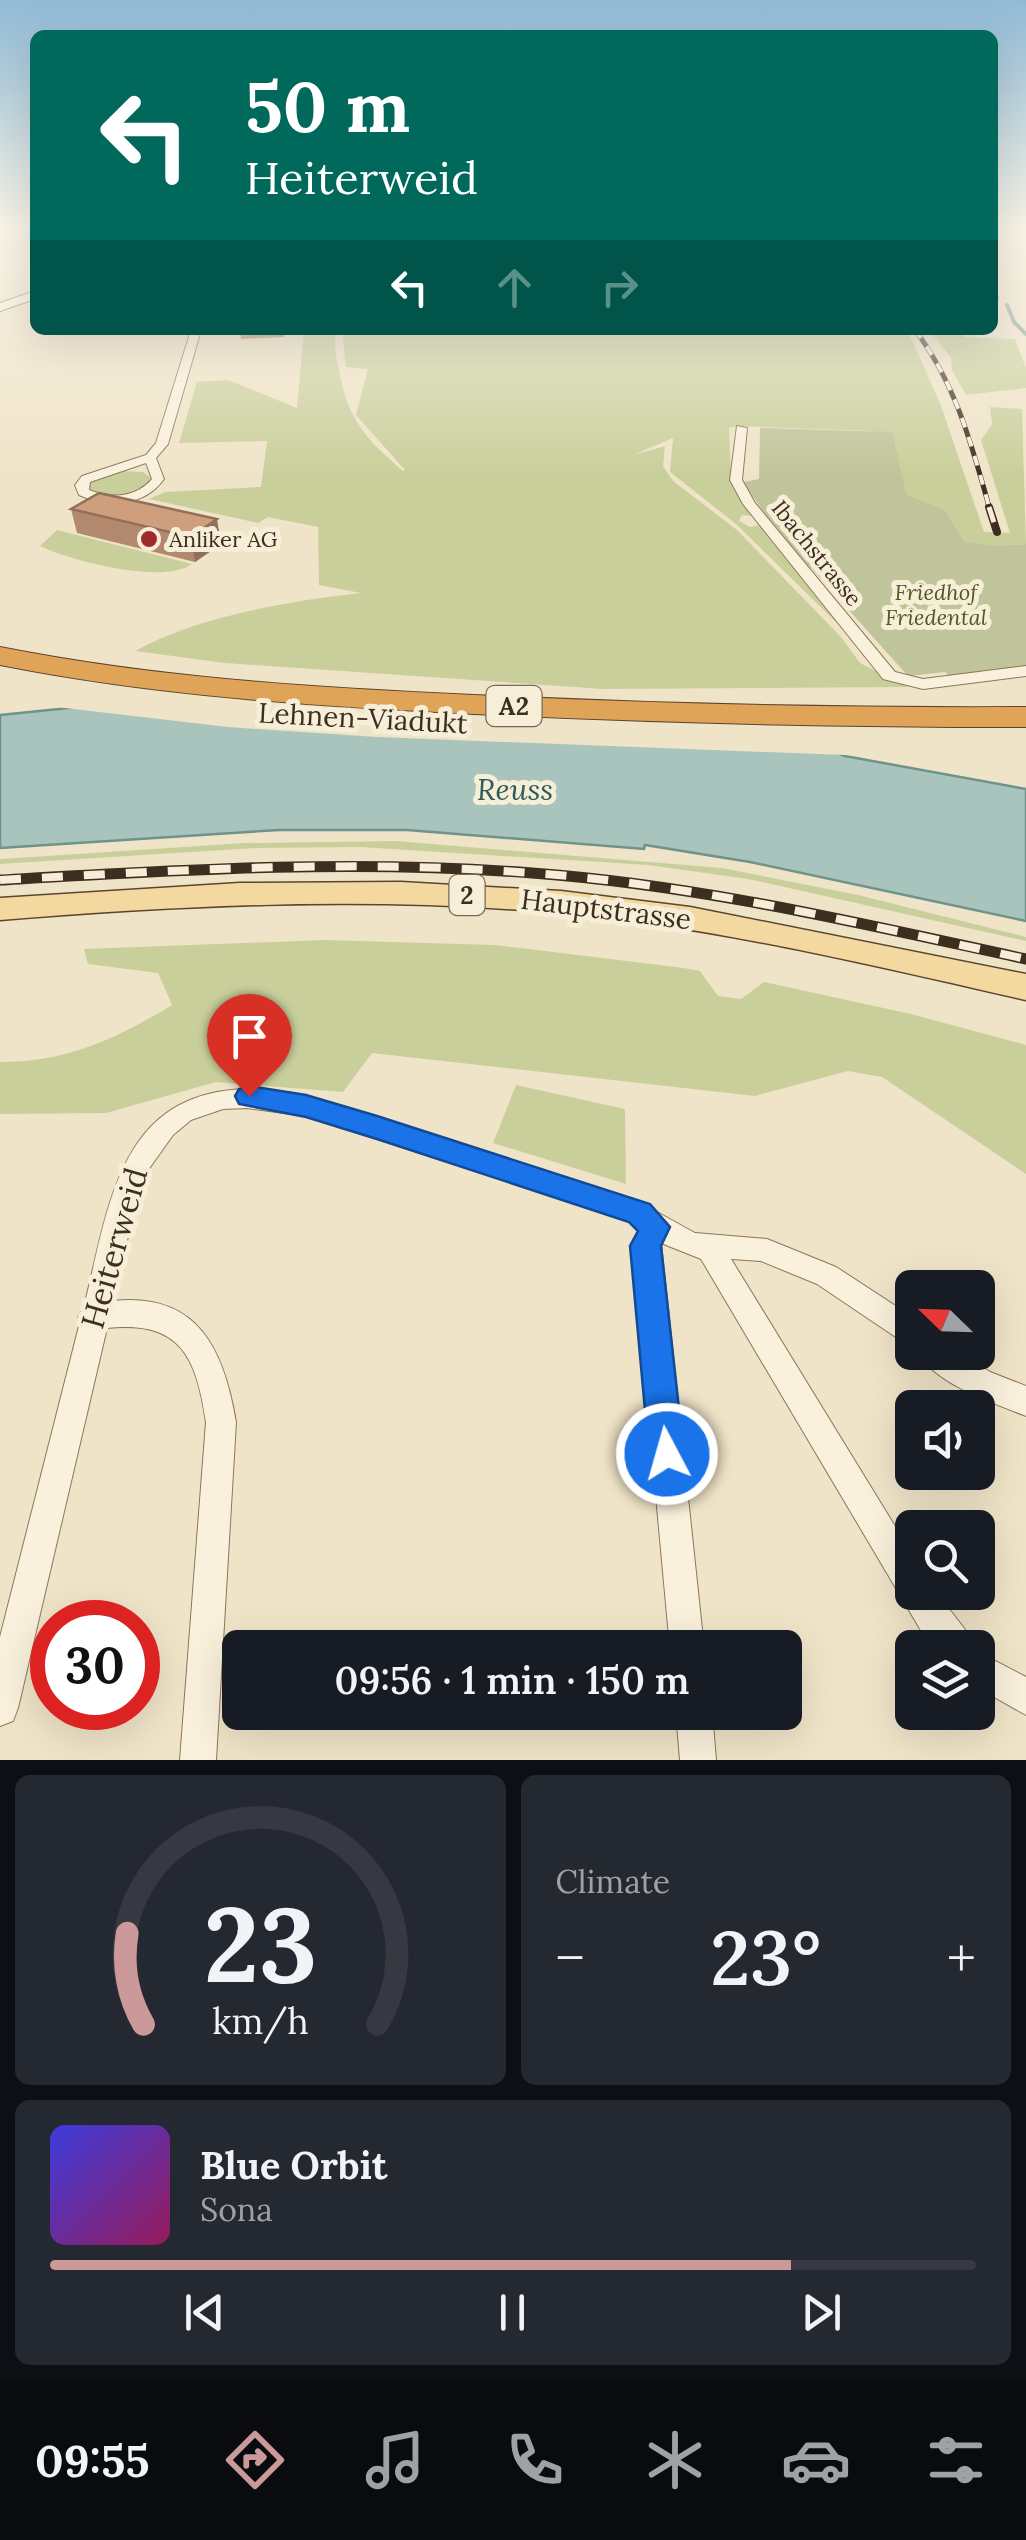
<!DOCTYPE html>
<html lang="en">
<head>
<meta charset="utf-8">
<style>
  :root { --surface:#171b24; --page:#242831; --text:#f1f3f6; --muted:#9ea1a6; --line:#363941; --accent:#cc999b }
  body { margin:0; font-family:Lora,serif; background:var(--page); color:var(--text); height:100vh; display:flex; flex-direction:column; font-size:38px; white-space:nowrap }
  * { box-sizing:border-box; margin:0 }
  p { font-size:32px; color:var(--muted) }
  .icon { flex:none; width:55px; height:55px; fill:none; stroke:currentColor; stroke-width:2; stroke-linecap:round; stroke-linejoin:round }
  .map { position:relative; height:1760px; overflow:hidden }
  .sheet { display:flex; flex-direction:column; gap:15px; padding:15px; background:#0d0f14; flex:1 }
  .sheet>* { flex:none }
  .top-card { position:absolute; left:30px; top:30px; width:968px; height:305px; border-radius:15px; box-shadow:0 10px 40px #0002; background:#00695c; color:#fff; overflow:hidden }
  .needle { width:65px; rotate:293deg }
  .tools { position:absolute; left:895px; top:1270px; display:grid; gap:20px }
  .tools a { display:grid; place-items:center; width:100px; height:100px; border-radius:15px; background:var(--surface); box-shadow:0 10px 40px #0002; font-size:50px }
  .speed { position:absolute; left:30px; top:1600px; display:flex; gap:20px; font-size:50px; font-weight:700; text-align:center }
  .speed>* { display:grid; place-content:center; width:130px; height:130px; border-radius:50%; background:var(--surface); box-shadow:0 10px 40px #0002; line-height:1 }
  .speed .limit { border:15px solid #d22; background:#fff; color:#111 }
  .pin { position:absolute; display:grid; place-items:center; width:85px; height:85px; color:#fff; margin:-102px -42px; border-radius:50% 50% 50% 0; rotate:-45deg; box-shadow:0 0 10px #0007 }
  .pin .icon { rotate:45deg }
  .me { position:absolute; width:110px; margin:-55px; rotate:354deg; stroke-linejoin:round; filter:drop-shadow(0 0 8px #0008) }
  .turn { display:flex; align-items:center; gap:35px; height:210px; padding:0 50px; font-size:45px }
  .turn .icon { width:130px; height:130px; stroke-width:2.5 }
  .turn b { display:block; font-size:70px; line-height:85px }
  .lanes { display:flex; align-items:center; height:95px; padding:0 50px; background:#0003; justify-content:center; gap:50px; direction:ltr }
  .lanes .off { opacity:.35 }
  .big { font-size:75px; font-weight:600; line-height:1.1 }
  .sheet .tile { flex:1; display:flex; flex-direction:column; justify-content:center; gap:15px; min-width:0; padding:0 35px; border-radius:15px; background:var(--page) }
  .sheet .dial { align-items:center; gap:0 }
  .dial svg { height:260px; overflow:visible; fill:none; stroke:var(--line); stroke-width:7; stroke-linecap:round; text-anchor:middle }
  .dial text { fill:var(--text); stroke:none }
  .song { display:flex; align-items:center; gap:30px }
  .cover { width:120px; height:120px; border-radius:15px; background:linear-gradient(135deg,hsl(240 70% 55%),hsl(330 70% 35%)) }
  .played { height:10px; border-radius:5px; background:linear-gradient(90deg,var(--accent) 80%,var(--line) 80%) }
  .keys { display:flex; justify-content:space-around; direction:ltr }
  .heat { display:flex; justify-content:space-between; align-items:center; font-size:55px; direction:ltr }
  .sheet .tiles { flex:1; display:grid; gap:15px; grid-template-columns:1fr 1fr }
  .tile:last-child { grid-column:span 2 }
  .trip { position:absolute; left:222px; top:1630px; width:580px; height:100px; border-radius:15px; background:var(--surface); box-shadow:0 10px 40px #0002; font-weight:600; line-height:100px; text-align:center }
  .tabs { display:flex; height:160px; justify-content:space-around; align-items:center; background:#090b0e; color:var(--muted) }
  .tabs .icon { width:70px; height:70px }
  .tabs .on { color:var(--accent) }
  .tabs b { font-size:45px; color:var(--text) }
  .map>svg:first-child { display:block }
</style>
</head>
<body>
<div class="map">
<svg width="1026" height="1760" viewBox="0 0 1026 1760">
  <rect width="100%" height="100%" fill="#f0e4c8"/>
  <path fill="#c9cf9b" d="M304 330H337C333 344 336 356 339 370 348 420 366 439 403 471L405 470 356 415 368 369 346 367 342 330H904L911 338 940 403 984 532 1010 533 981 440 992 424 990 407 1022 409 1026 544 998 546 964 541 945 510 906 494 869 431 738 426 729 428 731 483 752 516 742 515 739 521 750 527 759 525 844 630 736 524 670 472 673 438 633 455 665 446 663 466 673 481 737 530 841 637 860 663 908 687 603 689 225 663 135 651C198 616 290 601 361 593L319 585 318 527 268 517 258 523 149 499 165 492 261 487 267 441 179 443 197 382 228 380 297 408Z
    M929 330H962L964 337 1015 339 1026 368V388L966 395 952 370 951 358Z
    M121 471 143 472 150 477V484C131 495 108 501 88 488L90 482Z
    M57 530 192 564C164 585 71 561 40 546Z
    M396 841 722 868 858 895 1026 937V941L748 879 648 865 360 847 257 848 0 864V859L245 843Z
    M324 940 495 945 684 968 700 971 718 996 741 999 764 982 911 1014 1026 1045V1174L882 1077 848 1071 755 1096 372 1053 343 1092 216 1082 106 1113 0 1114V1062C67 1062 116 1039 172 1005L158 973 88 964 84 949Z
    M516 1085 625 1109 626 1184 493 1143Z"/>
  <path fill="#bfc49a" d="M760 428 892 432 906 494 945 510 964 541 998 546 1026 544V667L949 676 945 672 908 676 812 569 788 547 743 482 759 479Z"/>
  <path fill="#a9c4bc" stroke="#6f938a" stroke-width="2.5" d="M236 691 771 726 845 756 1026 789V921L750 862 645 845 644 849 407 830H279L0 848V715Z"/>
  <path fill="#f0e4c8" d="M236 686 492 693 772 721 846 751 870 756 377 737 228 727 48 706Z"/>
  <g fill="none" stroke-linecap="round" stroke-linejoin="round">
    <path stroke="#6f938a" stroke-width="4" d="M992 295 997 298
      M1007 305 1014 322 1026 334"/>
    <g stroke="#8d765c" stroke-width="2">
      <path id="minor" d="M191 330H201L168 444 156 458 164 479C144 507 108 508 79 495L75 485 82 476 146 455 156 443ZM146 463 152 479C136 498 111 499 89 490L90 482Z
        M737 426 747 428 742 480 755 503 895 672 923 679 1026 666V676L923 689 883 679 743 504 730 480Z
        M247 1089 306 1096 639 1202 695 1233 767 1239 836 1267 905 1312 912 1318V1348L817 1284 761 1261 731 1259 912 1554V1592H936L970 1636 975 1648H935L923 1634 701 1259 661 1243 704 1648H670L633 1246 640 1229 630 1221 306 1116 247 1108 223 1109 191 1120 173 1135 141 1180 113 1301C198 1292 224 1350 236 1422L216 1760H180L206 1422C196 1357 181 1320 107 1328L18 1708 13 1721 0 1726V1637L80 1322 78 1317 84 1307C109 1207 118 1092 247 1089Z
        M919 1352H959L990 1372 1026 1386V1416C996 1404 932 1383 919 1352Z
        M978 1652 1026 1677V1715L978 1688Z
        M676 1712H712L716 1760H680Z"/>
    </g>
    <g stroke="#6f573f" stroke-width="2">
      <path id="secondary" d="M35 291V299L0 311V303Z"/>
    </g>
    <g stroke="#5b4430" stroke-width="3">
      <path id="primary" d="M401 882 561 891 690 907 1026 974V1000C871 965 716 927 558 913 372 896 186 905 0 920V898L240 883Z"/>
    </g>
    <g stroke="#5b4430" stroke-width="2">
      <path id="motorway" d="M0 647C157 678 315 688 474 695 658 704 842 708 1026 707V727C842 727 658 723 474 714 315 706 156 696 0 665Z"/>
    </g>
    <use href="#minor" fill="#faf1dc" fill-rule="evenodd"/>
    <use href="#secondary" fill="#faf1dc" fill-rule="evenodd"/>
    <use href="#primary" fill="#f3d9a0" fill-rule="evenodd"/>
    <use href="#motorway" fill="#e0a458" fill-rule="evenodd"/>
    <g stroke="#3d2e20" stroke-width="5">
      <path id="rail-far2" d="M915 330C956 384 972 446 990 510"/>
    </g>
    <g stroke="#3d2e20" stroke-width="8">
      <path id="rail-far1" d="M989 507 997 532"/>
    </g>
    <g stroke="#3d2e20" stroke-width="11">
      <path id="rail" d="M0 880C177 870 355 859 532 873 699 885 863 924 1026 959"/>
    </g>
    <use href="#rail-far2" stroke="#f7eed8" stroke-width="4" stroke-dasharray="10" stroke-linecap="butt"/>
    <use href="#rail-far1" stroke="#f7eed8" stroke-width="5" stroke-dasharray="16" stroke-linecap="butt"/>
    <use href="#rail" stroke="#f7eed8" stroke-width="8" stroke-dasharray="21" stroke-linecap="butt"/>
  </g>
  <path fill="#b2896c" d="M240 330H285L284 337 241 339Z
    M71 509 221 544 195 562 77 533Z"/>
  <path fill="#916f58" d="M217 519 221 544 195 562 191 537Z"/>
  <path fill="#cf9f7d" stroke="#916f58" stroke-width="2.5" d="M99 493 217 519 191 537 71 509Z"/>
  <linearGradient id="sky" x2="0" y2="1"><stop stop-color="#8fbad6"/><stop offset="0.48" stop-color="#f8f3e6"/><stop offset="1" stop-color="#f8f3e6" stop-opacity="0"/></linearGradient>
  <rect width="1026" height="477" fill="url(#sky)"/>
  <path fill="#1a73e8" stroke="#114b97" stroke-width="2.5" d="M249 1086 306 1095 377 1116 650 1204 670 1227 661 1246 684 1454 679 1467 667 1472 654 1467 649 1454 630 1246 638 1231 629 1222 377 1139 306 1117 239 1104 235 1096 239 1089Z"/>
  <circle fill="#9e2a2b" stroke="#f7eed8" stroke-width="4" cx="149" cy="539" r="10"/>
  <g text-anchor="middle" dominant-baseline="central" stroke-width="10" stroke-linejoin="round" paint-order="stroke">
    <g font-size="22" fill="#3d2e20" stroke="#f7eed8" text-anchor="start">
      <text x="169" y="539">Anliker AG</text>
    </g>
    <g font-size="22" fill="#3d2e20" stroke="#f7eed8">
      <text transform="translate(817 553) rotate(51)">Ibachstrasse</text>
    </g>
    <g font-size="22" font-style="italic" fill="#4d5a26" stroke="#f7eed8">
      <text x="936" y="592">Friedhof<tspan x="936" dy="25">Friedental</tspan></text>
    </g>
    <g fill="#f7eed8" stroke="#756857" stroke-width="2.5">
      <rect x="486.5" y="686" width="55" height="40" rx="8"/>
      <rect x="449.5" y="875" width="35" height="40" rx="8"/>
    </g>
    <g font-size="25" font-weight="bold" fill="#3d2e20">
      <text x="514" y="706">A2</text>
      <text x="467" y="895">2</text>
    </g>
    <g font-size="28" fill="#3d2e20" stroke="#f7eed8">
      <text transform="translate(363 718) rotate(3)">Lehnen-Viadukt</text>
      <text transform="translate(606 909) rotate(7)">Hauptstrasse</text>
    </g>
    <g font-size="30" font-style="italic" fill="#2f5d5a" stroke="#f7eed8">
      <text x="515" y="789">Reuss</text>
    </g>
    <g font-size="32" fill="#3d2e20" stroke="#f7eed8">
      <text transform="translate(114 1248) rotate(-74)">Heiterweid</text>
    </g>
  </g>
</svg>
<div class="tools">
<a><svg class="needle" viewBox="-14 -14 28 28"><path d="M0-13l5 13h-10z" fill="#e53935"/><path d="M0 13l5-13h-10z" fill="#9ea1a6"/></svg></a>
<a><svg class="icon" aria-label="sound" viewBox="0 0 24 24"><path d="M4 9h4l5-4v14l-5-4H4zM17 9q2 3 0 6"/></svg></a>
<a><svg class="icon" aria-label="search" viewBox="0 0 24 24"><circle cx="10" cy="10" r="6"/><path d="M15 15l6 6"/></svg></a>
<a><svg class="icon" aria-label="layers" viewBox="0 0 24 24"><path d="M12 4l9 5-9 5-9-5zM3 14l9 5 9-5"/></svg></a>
</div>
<div class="speed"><div class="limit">30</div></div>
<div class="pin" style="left:249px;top:1096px;background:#d93025"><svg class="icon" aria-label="arrive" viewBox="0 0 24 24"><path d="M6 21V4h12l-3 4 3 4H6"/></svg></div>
<svg class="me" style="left:667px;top:1454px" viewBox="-20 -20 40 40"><circle r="17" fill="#1a73e8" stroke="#fff" stroke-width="3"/><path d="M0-11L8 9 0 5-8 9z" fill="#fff"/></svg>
<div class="trip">09:56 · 1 min · 150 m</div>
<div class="top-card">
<div class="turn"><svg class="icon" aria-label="left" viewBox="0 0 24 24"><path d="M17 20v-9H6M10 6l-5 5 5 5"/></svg><div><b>50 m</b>Heiterweid</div></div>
<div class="lanes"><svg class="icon" aria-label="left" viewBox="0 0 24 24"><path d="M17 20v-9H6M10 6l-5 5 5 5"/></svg><svg class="icon off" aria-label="ahead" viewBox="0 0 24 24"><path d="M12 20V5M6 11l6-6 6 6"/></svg><svg class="icon off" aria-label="right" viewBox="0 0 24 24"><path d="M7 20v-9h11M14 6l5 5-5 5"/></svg></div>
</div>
</div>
<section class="sheet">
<div class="tiles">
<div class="tile dial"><svg viewBox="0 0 100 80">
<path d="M14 69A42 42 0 1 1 86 69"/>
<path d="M14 69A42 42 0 0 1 9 41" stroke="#cc999b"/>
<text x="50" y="56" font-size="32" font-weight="700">23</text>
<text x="50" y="72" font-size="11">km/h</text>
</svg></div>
<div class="tile"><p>Climate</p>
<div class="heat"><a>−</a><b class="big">23°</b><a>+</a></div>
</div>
<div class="tile">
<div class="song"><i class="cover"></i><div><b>Blue Orbit</b><p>Sona</p></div></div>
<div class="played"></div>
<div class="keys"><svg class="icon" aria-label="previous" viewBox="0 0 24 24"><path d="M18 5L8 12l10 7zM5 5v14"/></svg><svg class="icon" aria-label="pause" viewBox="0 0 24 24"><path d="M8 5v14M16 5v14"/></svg><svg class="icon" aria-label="next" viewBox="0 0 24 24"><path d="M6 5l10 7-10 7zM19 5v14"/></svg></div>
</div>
</div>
</section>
<nav class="tabs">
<b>09:55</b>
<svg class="icon on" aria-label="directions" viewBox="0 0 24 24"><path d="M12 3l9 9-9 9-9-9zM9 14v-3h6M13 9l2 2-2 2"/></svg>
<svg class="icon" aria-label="music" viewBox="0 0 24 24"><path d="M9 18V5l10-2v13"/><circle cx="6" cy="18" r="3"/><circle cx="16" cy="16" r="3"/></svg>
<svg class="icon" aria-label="phone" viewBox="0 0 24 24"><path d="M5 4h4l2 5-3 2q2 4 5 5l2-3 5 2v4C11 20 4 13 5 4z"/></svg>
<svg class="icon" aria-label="climate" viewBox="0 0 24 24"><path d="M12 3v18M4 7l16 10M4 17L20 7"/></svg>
<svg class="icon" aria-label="car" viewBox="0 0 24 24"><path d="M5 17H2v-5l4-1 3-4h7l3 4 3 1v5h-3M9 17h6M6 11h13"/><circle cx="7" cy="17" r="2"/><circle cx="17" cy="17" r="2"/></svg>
<svg class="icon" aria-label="filters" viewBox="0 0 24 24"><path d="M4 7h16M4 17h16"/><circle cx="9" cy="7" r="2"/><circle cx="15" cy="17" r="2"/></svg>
</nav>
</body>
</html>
